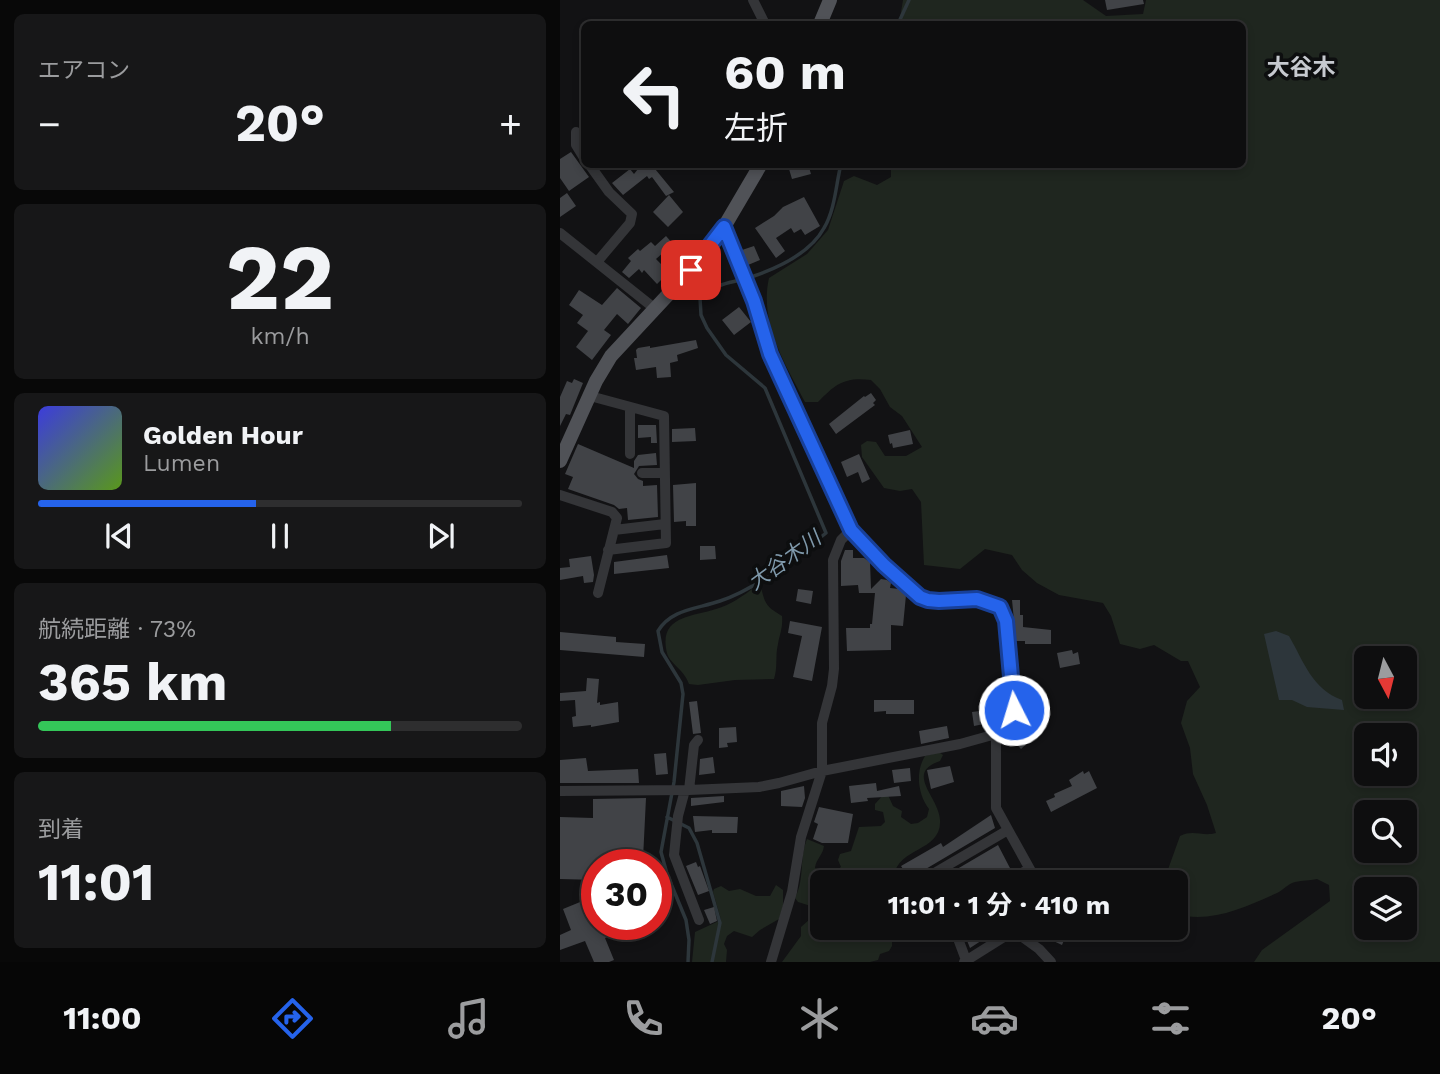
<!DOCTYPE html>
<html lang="ja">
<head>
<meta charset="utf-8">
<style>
  :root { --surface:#0e0e0f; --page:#171718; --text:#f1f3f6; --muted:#9b9c9e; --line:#2e2e2f; --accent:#2563eb }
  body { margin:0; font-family:"Work Sans","Noto Sans JP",sans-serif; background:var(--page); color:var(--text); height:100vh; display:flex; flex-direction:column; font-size:26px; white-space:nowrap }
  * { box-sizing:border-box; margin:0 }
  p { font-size:23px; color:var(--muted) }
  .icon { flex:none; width:38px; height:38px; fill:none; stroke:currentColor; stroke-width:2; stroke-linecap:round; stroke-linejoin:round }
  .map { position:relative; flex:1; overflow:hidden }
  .sheet { display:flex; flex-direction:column; gap:14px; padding:14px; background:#080808; width:560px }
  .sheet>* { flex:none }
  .guide { position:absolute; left:21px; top:21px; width:665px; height:147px; border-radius:10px; box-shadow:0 4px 10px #0003,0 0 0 2px var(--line); background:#0e0e0f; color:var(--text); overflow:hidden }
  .needle { width:46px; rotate:173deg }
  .buttons { position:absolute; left:794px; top:646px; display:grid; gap:14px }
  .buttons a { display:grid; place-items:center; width:63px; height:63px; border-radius:10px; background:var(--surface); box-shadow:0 4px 10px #0003,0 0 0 2px var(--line); font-size:35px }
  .speed { position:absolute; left:21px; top:849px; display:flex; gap:14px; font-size:35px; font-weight:700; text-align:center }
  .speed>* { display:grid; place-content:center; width:91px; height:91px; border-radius:50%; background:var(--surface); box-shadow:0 4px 10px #0003,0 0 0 2px var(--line); line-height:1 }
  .speed .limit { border:10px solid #d22; background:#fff; color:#111 }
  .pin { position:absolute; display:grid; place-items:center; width:60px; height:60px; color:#fff; margin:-30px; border-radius:14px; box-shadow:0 4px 10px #0006 }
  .me { position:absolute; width:77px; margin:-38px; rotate:355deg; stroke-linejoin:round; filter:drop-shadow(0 0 5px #0008) }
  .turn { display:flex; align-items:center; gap:24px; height:147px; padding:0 28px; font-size:32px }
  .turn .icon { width:91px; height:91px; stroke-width:2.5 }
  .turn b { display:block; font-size:49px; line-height:60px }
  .big { font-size:52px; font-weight:700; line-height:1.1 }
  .sheet .card { flex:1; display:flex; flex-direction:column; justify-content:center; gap:10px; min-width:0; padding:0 24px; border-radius:10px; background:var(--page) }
  .sheet .dial { align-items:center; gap:0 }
  .dial b { font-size:91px; line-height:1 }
  .song { display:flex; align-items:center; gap:21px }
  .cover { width:84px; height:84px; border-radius:10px; background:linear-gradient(135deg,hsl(240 70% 55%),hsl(90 70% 35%)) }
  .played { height:7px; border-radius:4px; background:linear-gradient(90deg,var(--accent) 45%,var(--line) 45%) }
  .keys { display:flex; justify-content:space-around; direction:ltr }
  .heat { display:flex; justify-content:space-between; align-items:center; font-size:38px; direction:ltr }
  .charge { height:10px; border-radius:5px; background:linear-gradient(90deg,#34c759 73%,var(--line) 0) }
  .trip { position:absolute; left:250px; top:870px; width:378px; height:70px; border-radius:10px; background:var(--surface); box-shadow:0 4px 10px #0003,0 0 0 2px var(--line); font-weight:700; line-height:70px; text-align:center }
  .tabs { display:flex; height:112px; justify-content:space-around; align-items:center; background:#060606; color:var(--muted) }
  .tabs .icon { width:49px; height:49px }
  .tabs .active { color:var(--accent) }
  .tabs b { font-size:32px; color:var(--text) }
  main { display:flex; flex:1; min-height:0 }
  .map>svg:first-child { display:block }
</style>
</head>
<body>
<main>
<section class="sheet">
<div class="card"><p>エアコン</p>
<div class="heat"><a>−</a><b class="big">20°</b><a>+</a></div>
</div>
<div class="card dial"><b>22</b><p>km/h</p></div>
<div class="card">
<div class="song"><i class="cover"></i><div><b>Golden Hour</b><p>Lumen</p></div></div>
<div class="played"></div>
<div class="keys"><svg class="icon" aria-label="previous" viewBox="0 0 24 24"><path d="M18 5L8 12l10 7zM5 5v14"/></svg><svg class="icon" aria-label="pause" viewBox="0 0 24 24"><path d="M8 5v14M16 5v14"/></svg><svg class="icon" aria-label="next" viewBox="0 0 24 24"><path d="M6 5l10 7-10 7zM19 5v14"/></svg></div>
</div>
<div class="card"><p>航続距離 · 73%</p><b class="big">365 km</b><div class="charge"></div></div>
<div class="card"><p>到着</p><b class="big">11:01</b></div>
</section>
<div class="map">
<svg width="880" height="962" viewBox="0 0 880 962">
  <rect width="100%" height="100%" fill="#121214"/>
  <path fill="#1f261f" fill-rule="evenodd" d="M343 0H523L546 16 583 14 586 0H880V962H694L702 950 770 901 769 885 757 879C749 881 743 880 735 882 729 883 723 890 717 893 686 907 650 924 616 914V882H600L606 875 620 836C634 829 642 837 656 833L647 805 633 774 630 748 621 723 627 701 640 687 628 661H621L594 645 580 649 560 644 551 616 543 603 499 595 477 583 462 570 452 555 425 549 400 569 364 565 361 502 352 489 340 491 324 488 302 457 301 445 307 441 316 442 325 456H346L362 447 342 416 330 407 320 389 311 380C284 377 276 384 258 402H245C225 364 199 322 209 278L247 254 268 230 284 181 294 176 317 185 331 177V165L682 164V24H339ZM807 658H845V696H807ZM807 735H845V774H807ZM807 812H845V850H807ZM807 889H845V928H807Z
    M195 587H201C205 605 207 607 222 616 223 628 220 633 218 644 215 656 218 667 214 679L175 680 138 685 129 684C124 669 109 663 107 653 98 616 131 617 156 609 170 605 183 596 195 587Z
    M379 752 383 755 380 761C344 773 379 797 380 820 382 852 338 847 334 876 325 880 318 878 309 874L295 882H262V928H332V946L329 951 320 954 318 960 310 962H222L241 936V927L250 919 254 907 238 902 235 898C245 879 239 858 247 839L264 846C263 855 256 859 255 868 265 871 273 874 281 867L278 860 280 854 291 851 299 827 321 826 325 822 323 812 315 810V804L324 794 328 795 333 806 342 811 341 817 351 824 358 823 367 817 369 809C358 795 355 772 365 756Z
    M216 885 223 890V906L219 919 200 930 192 937 174 931 167 936 164 944 167 950 166 962H132L135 932 161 920 153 892 154 889 161 886 169 891 180 889 196 896H210Z"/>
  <path fill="#2d363b" d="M716 631 729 636C744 662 752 689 782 700L784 710 747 707 732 700H719L704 634Z"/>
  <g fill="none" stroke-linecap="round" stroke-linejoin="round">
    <path stroke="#2d363b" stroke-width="3.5" d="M338 24 349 0
      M107 817 129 828 137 843 160 923 152 962
      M128 962 129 940 126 920 107 874 101 852 114 782 123 694 121 683 102 652 98 631C111 609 137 609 160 601 195 590 238 556 266 533L205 388 166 355 147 328 141 315 140 298C164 279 169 285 194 276 220 267 251 252 264 228 275 210 276 184 281 164"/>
  </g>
  <path fill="#414347" d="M545 0H583L584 4 547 10Z
    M11 152 29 177 9 191 0 178V159Z
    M82 164H91L114 192 106 196 92 177 89 179 87 176 63 195 52 183 70 169 74 174Z
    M237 164H248L251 174 232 179 229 169 237 167Z
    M7 193 16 206 0 217V198Z
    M109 195 123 212 108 227 93 212Z
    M244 197 260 226 245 235 241 229 234 233 231 228 216 238 225 251 216 258 195 228 214 216 223 207Z
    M106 236 113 244 96 259 109 272 97 284 84 270 82 273 79 269 69 278 62 272 71 261 68 258 78 249 80 251 91 242 95 246Z
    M194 246 200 260 188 265 182 250Z
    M57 288 81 308 68 324 57 314 44 330 51 335 32 360 16 347 28 331 17 323 23 315 9 305 19 290 42 305Z
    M179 307 191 322 174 335 162 320Z
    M136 340 138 348 117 355 118 361 110 363 111 377 97 378 96 367 76 370 74 358H77L76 350 78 348 90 346V348Z
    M14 379 23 383 10 415 6 414 0 426V397L7 381 12 383Z
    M311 393 316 400 313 403 315 405 276 434 269 424 304 396 305 397Z
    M78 425H96L97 443H91V437L78 438Z
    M135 428 136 441 112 442V429Z
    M350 430 353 444 333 448 332 443 330 444 328 435Z
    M18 444 74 468V461L78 455 96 453 97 465 79 466 74 474 78 479 83 481V486L97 485 98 517 68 520 67 508 59 509 54 505 8 489 13 477 5 474Z
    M299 454 310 479 302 483 298 472 287 477 281 462Z
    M136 483V526H126V521L114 522 113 485Z
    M140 546H155L156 559 140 560Z
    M285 550H293V558H304L310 562 311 589 321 579 327 580 331 583 330 588 339 589 346 595 343 626 331 625V650L287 651 286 628H310V624H312L315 593H299L298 585 281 586V561Z
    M107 555 109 568 54 574V562Z
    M31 556 34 575 33 582 24 583 23 576 0 580V568L10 567 9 559Z
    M238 589 253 591 251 604 236 601Z
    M452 600H460V615H463V627L491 630V644H465V641H456Z
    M230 621 262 627 252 681 233 677 242 636 228 633Z
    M0 632 56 637V642L85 644 84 657 0 650Z
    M512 650 513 654 518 652 520 664 500 668 497 653Z
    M27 678 39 679 37 703 40 702V705L58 702 59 722 31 727V725L13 727 12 717 16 716 15 700 0 701V693L26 691Z
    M314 700H354V714H326V711L314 712Z
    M137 701 141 733 133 734 129 702Z
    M427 710 429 723 414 726 412 712Z
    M465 725 475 736 461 749 451 738Z
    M387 726 389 738 361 744 359 731Z
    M176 727 177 742 167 743 168 747 159 748V728Z
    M106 753 108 774 96 775 94 754Z
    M153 757 155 773 139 775 140 759Z
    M26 758 28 771 78 769 79 783H0V760Z
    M390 766 394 782 371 789 367 770Z
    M350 768 351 781 334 783 332 770Z
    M523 771 524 774 529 771 537 788 491 812 486 801 495 797 494 794 512 786 509 780Z
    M316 783 317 791 339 786 341 796 307 798 308 801 291 803 289 786Z
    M244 786 245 798 242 807 221 806V791Z
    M164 796V802L131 806V798Z
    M86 798 83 859 76 860V864H37V880L0 879V817L33 818V799Z
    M259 807 293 814 288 843H262L253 839 258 824 254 822Z
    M431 815 435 828 359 873 357 868 347 875 341 866 381 843 383 847Z
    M133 816 178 817 177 833H152V830L135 832Z
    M438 845 451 870 442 876 438 882H375Z
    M136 862 138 867 140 866 149 891 138 895 126 866Z
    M25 900 33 919 37 918V924H45L50 936 45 938 54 960 49 962H34L25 941 0 950V935L11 930 3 909Z
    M154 907 157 921 150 924 144 910Z
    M402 928H441L410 948Z
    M475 928H509L502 945 487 938 483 942 471 933Z"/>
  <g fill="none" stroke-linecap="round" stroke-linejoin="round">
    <path stroke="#343538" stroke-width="10" d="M193 0 205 24
      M16 132V145L24 158
      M29 164 49 192 72 214 70 223 37 262
      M0 233 94 308
      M30 396 104 416 106 543 48 550
      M70 407V454
      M82 473H105
      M0 495 52 512 57 518 38 593
      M54 530 105 524
      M436 734V808L477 882
      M125 790 118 816 114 855 139 920
      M129 790 134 745 138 740
      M0 791 129 790 199 787 219 783 262 771 400 744 436 734 449 723 454 710 446 621 440 607 417 599 379 601 368 600 360 597 324 565 291 530 210 354 194 301 164 227
      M359 882 448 830
      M446 882 469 869
      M394 928 406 960
      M454 931 479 949 491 962
      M211 962 232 892 241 837 262 771V723L272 686 274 669 273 560 281 540 291 530
      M404 962 458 928"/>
    <path stroke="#505257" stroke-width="14" d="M260 24 270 0
      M0 461 36 381 51 356 131 270 164 227 201 164"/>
  </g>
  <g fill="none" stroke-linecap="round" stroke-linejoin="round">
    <g stroke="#184099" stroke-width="18">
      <path id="route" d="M131 270 164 227 194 301 210 354 291 530 324 565 360 597 368 600 379 601 417 599 440 607 446 621 454 710"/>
    </g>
    <use href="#route" stroke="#2563eb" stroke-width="12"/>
  </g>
  <g text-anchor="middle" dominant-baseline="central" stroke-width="7" stroke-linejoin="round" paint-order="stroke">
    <g font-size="21" font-style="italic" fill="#7f99ab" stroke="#0d0e0f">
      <text transform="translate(224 560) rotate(-36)">大谷木川</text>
    </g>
    <g font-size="23" font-weight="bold" fill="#c6c9cf" stroke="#0d0e0f">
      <text x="741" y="67">大谷木</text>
    </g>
  </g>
</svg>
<div class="buttons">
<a><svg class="needle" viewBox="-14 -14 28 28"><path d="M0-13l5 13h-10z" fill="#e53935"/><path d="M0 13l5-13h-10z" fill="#9b9c9e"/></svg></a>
<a><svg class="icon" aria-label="sound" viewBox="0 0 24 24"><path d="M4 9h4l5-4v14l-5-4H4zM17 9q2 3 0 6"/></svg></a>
<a><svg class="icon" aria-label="search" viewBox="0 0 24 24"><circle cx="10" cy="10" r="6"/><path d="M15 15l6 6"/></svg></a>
<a><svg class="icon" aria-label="layers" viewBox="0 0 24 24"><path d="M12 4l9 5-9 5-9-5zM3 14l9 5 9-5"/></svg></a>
</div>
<div class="speed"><div class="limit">30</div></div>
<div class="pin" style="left:131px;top:270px;background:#d93025"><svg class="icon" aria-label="arrive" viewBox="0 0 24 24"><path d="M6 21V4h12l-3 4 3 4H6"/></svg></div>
<svg class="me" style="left:454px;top:710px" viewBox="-20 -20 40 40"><circle r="17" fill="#2563eb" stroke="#fff" stroke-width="3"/><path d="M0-11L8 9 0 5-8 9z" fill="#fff"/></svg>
<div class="trip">11:01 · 1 分 · 410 m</div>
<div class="guide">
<div class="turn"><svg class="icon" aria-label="left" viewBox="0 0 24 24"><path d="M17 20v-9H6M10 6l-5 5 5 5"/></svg><div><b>60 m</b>左折</div></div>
</div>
</div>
</main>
<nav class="tabs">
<b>11:00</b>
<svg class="icon active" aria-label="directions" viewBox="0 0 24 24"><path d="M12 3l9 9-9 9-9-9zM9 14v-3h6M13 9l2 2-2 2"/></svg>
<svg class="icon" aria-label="music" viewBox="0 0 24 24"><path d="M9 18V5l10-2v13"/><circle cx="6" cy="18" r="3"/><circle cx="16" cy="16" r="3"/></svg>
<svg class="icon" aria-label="phone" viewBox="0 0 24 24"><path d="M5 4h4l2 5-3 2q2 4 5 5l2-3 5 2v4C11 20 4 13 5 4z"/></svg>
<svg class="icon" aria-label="climate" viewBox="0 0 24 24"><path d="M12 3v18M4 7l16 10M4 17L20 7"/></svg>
<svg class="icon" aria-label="car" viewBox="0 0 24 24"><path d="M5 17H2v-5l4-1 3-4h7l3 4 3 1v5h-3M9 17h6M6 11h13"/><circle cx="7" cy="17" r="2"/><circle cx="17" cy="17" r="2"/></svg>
<svg class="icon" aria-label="filters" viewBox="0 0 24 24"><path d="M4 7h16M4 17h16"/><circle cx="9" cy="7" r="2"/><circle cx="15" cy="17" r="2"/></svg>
<b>20°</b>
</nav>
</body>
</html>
